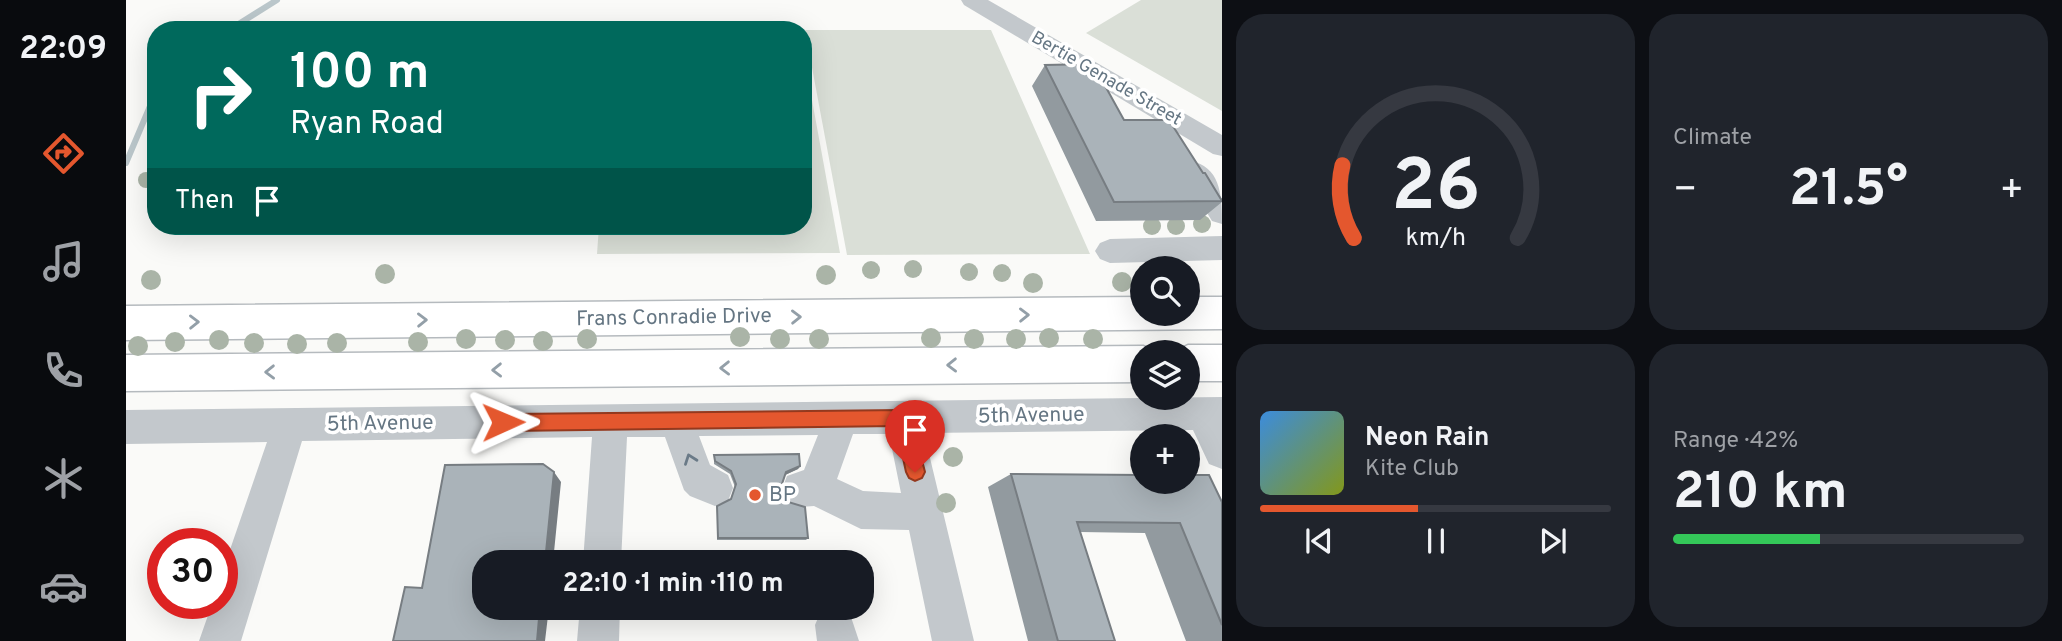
<!DOCTYPE html>
<html lang="en">
<head>
<meta charset="utf-8">
<style>
  :root { --surface:#171b24; --page:#20242c; --text:#f1f3f6; --muted:#9ea1a6; --line:#363941; --accent:#e4572e }
  body { margin:0; font-family:Overpass,sans-serif; background:var(--page); color:var(--text); height:100vh; display:flex; flex-direction:column; font-size:26px; white-space:nowrap }
  * { box-sizing:border-box; margin:0 }
  p { font-size:23px; color:var(--muted) }
  .icon { flex:none; width:38px; height:38px; fill:none; stroke:currentColor; stroke-width:2; stroke-linecap:round; stroke-linejoin:round }
  .map { position:relative; flex:1; overflow:hidden }
  .side { display:flex; flex-direction:column; gap:14px; padding:14px; background:#0d0f14; width:840px }
  .side>* { flex:none }
  .banner { position:absolute; left:21px; top:21px; width:665px; height:214px; border-radius:28px; box-shadow:0 7px 28px #0002; background:#00695c; color:#fff; overflow:hidden }
  .buttons { position:absolute; left:1004px; top:256px; display:grid; gap:14px }
  .buttons a { display:grid; place-items:center; width:70px; height:70px; border-radius:50%; background:var(--surface); box-shadow:0 7px 28px #0002; font-size:35px }
  .speed { position:absolute; left:21px; top:528px; display:flex; gap:14px; font-size:35px; font-weight:700; text-align:center }
  .speed>* { display:grid; place-content:center; width:91px; height:91px; border-radius:50%; background:var(--surface); box-shadow:0 7px 28px #0002; line-height:1 }
  .speed .limit { border:10px solid #d22; background:#fff; color:#111 }
  .pin { position:absolute; display:grid; place-items:center; width:60px; height:60px; color:#fff; margin:-72px -30px; border-radius:50% 50% 50% 0; rotate:-45deg; box-shadow:0 0 7px #0007 }
  .pin .icon { rotate:45deg }
  .me { position:absolute; width:77px; margin:-38px; rotate:89deg; stroke-linejoin:round; filter:drop-shadow(0 0 5px #0008) }
  .turn { display:flex; align-items:center; gap:24px; height:147px; padding:0 28px; font-size:32px }
  .turn .icon { width:91px; height:91px; stroke-width:2.5 }
  .turn b { display:block; font-size:49px; line-height:60px }
  .then { display:flex; align-items:center; height:66px; padding:0 28px; background:#0003; gap:14px; font-size:26px }
  .big { font-size:52px; font-weight:700; line-height:1.1 }
  .side .tile { flex:1; display:flex; flex-direction:column; justify-content:center; gap:10px; min-width:0; padding:0 24px; border-radius:28px; background:var(--page) }
  .side .dial { align-items:center; gap:0 }
  .dial svg { height:182px; overflow:visible; fill:none; stroke:var(--line); stroke-width:7; stroke-linecap:round; text-anchor:middle }
  .dial text { fill:var(--text); stroke:none }
  .song { display:flex; align-items:center; gap:21px }
  .cover { width:84px; height:84px; border-radius:10px; background:linear-gradient(135deg,hsl(210 70% 55%),hsl(70 70% 35%)) }
  .played { height:7px; border-radius:4px; background:linear-gradient(90deg,var(--accent) 45%,var(--line) 45%) }
  .keys { display:flex; justify-content:space-around; direction:ltr }
  .heat { display:flex; justify-content:space-between; align-items:center; font-size:38px; direction:ltr }
  .charge { height:10px; border-radius:5px; background:linear-gradient(90deg,#34c759 42%,var(--line) 0) }
  .side .tiles { flex:1; display:grid; gap:14px; grid-template-columns:repeat(2,1fr) }
  .trip { position:absolute; left:346px; top:550px; width:402px; height:70px; border-radius:28px; background:var(--surface); box-shadow:0 7px 28px #0002; font-weight:700; line-height:70px; text-align:center }
  main { display:flex; flex:1; min-height:0 }
  .dock { display:flex; flex-direction:column; width:126px; justify-content:space-around; align-items:center; background:#090b0e; color:var(--muted) }
  .dock .icon { width:49px; height:49px }
  .dock .current { color:var(--accent) }
  .dock b { font-size:32px; color:var(--text) }
  .map>svg:first-child { display:block }
</style>
</head>
<body>
<main>
<nav class="dock">
<b>22:09</b>
<svg class="icon current" aria-label="directions" viewBox="0 0 24 24"><path d="M12 3l9 9-9 9-9-9zM9 14v-3h6M13 9l2 2-2 2"/></svg>
<svg class="icon" aria-label="music" viewBox="0 0 24 24"><path d="M9 18V5l10-2v13"/><circle cx="6" cy="18" r="3"/><circle cx="16" cy="16" r="3"/></svg>
<svg class="icon" aria-label="phone" viewBox="0 0 24 24"><path d="M5 4h4l2 5-3 2q2 4 5 5l2-3 5 2v4C11 20 4 13 5 4z"/></svg>
<svg class="icon" aria-label="climate" viewBox="0 0 24 24"><path d="M12 3v18M4 7l16 10M4 17L20 7"/></svg>
<svg class="icon" aria-label="car" viewBox="0 0 24 24"><path d="M5 17H2v-5l4-1 3-4h7l3 4 3 1v5h-3M9 17h6M6 11h13"/><circle cx="7" cy="17" r="2"/><circle cx="17" cy="17" r="2"/></svg>
</nav>
<div class="map">
<svg width="1096" height="641" viewBox="0 0 1096 641">
  <rect width="100%" height="100%" fill="#fafaf8"/>
  <path fill="#dadfd7" d="M1015 0H1096V111L960 33Z
    M679 30H865L964 254 721 255Z
    M677 51 714 253 471 254 473 226H677Z"/>
  <g fill="none" stroke-linecap="round" stroke-linejoin="round">
    <path stroke="#bbc7cb" stroke-width="6" d="M103 30 151 0
      M0 163 30 92"/>
    <g stroke="#b5babe" stroke-width="3">
      <path id="major" d="M1017 297V313H1062V297H1096V329L0 340V306Z
        M1062 345H1096V381H1062V352H1047Z
        M1017 346 1031 352H1017V382L0 391V355Z"/>
    </g>
    <path fill="#c3c8cc" fill-rule="evenodd" d="M835 0H862L1096 135V156L1087 154 838 5Z
      M1069 162C1096 170 1096 200 1096 224L1086 221 1056 172 1059 165Z
      M1096 236V260L984 263 974 259 969 251 974 243 984 239Z
      M1096 397V469L1083 464 1067 430 798 433 848 641H806L783 530 735 529 688 506 674 507 661 502 656 489 661 476 678 470 692 435 573 436 584 465 602 475 607 488 602 501 589 506 564 496 558 490 539 437H501L495 562H457L466 437 176 441 115 641H73L86 604H96V573L141 442 0 444V410ZM727 434H763L775 493 737 491 711 479Z
      M454 607H494L493 641H451Z
      M703 607 723 611 733 641H691L689 625 695 611Z"/>
    <use href="#major" fill="#fff" fill-rule="evenodd"/>
  </g>
  <g fill="#aab4a7">
    <circle cx="20" cy="180" r="8"/>
    <circle cx="1076" cy="224" r="9"/>
    <circle cx="1026" cy="226" r="9"/>
    <circle cx="1050" cy="226" r="9"/>
    <circle cx="787" cy="269" r="9"/>
    <circle cx="745" cy="270" r="9"/>
    <circle cx="843" cy="272" r="9"/>
    <circle cx="876" cy="273" r="9"/>
    <circle cx="259" cy="274" r="10"/>
    <circle cx="700" cy="275" r="10"/>
    <circle cx="25" cy="280" r="10"/>
    <circle cx="996" cy="282" r="10"/>
    <circle cx="907" cy="283" r="10"/>
    <circle cx="614" cy="337" r="10"/>
    <circle cx="805" cy="338" r="10"/>
    <circle cx="923" cy="338" r="10"/>
    <circle cx="340" cy="339" r="10"/>
    <circle cx="461" cy="339" r="10"/>
    <circle cx="654" cy="339" r="10"/>
    <circle cx="693" cy="339" r="10"/>
    <circle cx="848" cy="339" r="10"/>
    <circle cx="890" cy="339" r="10"/>
    <circle cx="967" cy="339" r="10"/>
    <circle cx="93" cy="340" r="10"/>
    <circle cx="379" cy="340" r="10"/>
    <circle cx="417" cy="341" r="10"/>
    <circle cx="49" cy="342" r="10"/>
    <circle cx="292" cy="342" r="10"/>
    <circle cx="128" cy="343" r="10"/>
    <circle cx="211" cy="343" r="10"/>
    <circle cx="171" cy="344" r="10"/>
    <circle cx="12" cy="346" r="10"/>
    <circle cx="827" cy="457" r="10"/>
    <circle cx="820" cy="503" r="10"/>
  </g>
  <path fill="#929a9f" d="M919 65 998 120 1077 173 1096 199V202L1074 220 970 221 906 86Z
    M588 455 674 466 672 469 659 475 655 487 662 502 682 538 680 540H591V506L605 499 609 487 604 474 588 464Z
    M885 474 1096 502V641H1060L1019 533 954 532 989 641H902L862 487Z"/>
  <path fill="#777d82" d="M674 466 672 469 659 475 660 472Z
    M428 472 435 482 427 562H419Z
    M414 607H423L419 641H411Z"/>
  <path fill="#aab3b9" stroke="#777d82" stroke-width="2" d="M967 64 998 120H1043L1077 173H1079L1096 201 988 202 919 65Z
    M673 454 674 466 660 472 655 487 662 502 679 507 682 538H592L591 506 605 499 610 484 605 471 589 461 588 455Z
    M417 464 428 472 419 562H359V607H414L411 641H267L279 587 296 588 319 465Z
    M885 474 1017 475V481H1062V475H1083L1096 502V625L1054 523 951 522 989 641H932Z"/>
  <defs><path id="oneway-chevron" d="M-2-3.5L2.5 0L-2 3.5" fill="none" stroke-width="1.6" stroke-linecap="round" stroke-linejoin="round" transform="scale(1.75)"/></defs>
  <g stroke="#939fa8">
    <use href="#oneway-chevron" transform="translate(898 315) rotate(-1)"/>
    <use href="#oneway-chevron" transform="translate(670 317) rotate(-1)"/>
    <use href="#oneway-chevron" transform="translate(296 320) rotate(-1)"/>
    <use href="#oneway-chevron" transform="translate(68 322) rotate(-1)"/>
    <use href="#oneway-chevron" transform="translate(826 365) rotate(179)"/>
    <use href="#oneway-chevron" transform="translate(599 368) rotate(179)"/>
    <use href="#oneway-chevron" transform="translate(371 370) rotate(179)"/>
    <use href="#oneway-chevron" transform="translate(144 372) rotate(179)"/>
  </g>
  <use stroke="#6a7a87" href="#oneway-chevron" transform="translate(564 459) rotate(-110)"/>
  <path fill="#e4572e" stroke="#94391e" stroke-width="2" d="M777 410 783 412 785 418 799 472 796 478 789 481 783 478 780 472 770 426 377 431 371 428 368 422 371 417 377 414Z"/>
  <circle fill="#e4572e" stroke="#fff" stroke-width="2.5" cx="629" cy="495" r="7"/>
  <g text-anchor="middle" dominant-baseline="central" stroke-width="7" stroke-linejoin="round" paint-order="stroke">
    <g font-size="18" fill="#657683" stroke="#fff">
      <text transform="translate(980 79) rotate(30)">Bertie Genade Street</text>
    </g>
    <g font-size="21" fill="#657683" stroke="#fff">
      <text transform="translate(548 318) rotate(-1)">Frans Conradie Drive</text>
      <text transform="translate(905 416) rotate(-1)">5th Avenue</text>
      <text transform="translate(254 424) rotate(-1)">5th Avenue</text>
    </g>
    <g font-size="21" fill="#657683" stroke="#fff" text-anchor="start">
      <text x="643" y="495">BP</text>
    </g>
  </g>
</svg>
<div class="buttons">
<a><svg class="icon" aria-label="search" viewBox="0 0 24 24"><circle cx="10" cy="10" r="6"/><path d="M15 15l6 6"/></svg></a>
<a><svg class="icon" aria-label="layers" viewBox="0 0 24 24"><path d="M12 4l9 5-9 5-9-5zM3 14l9 5 9-5"/></svg></a>
<a>+</a>
</div>
<div class="speed"><div class="limit">30</div></div>
<div class="pin" style="left:789px;top:472px;background:#d93025"><svg class="icon" aria-label="arrive" viewBox="0 0 24 24"><path d="M6 21V4h12l-3 4 3 4H6"/></svg></div>
<svg class="me" style="left:377px;top:422px" viewBox="-20 -20 40 40"><path d="M0-17L14 15 0 8-14 15z" fill="#e4572e" stroke="#fff" stroke-width="4"/></svg>
<div class="trip">22:10 · 1 min · 110 m</div>
<div class="banner">
<div class="turn"><svg class="icon" aria-label="right" viewBox="0 0 24 24"><path d="M7 20v-9h11M14 6l5 5-5 5"/></svg><div><b>100 m</b>Ryan Road</div></div>
<div class="then">Then<svg class="icon" aria-label="arrive" viewBox="0 0 24 24"><path d="M6 21V4h12l-3 4 3 4H6"/></svg></div>
</div>
</div>
<section class="side">
<div class="tiles">
<div class="tile dial"><svg viewBox="0 0 100 80">
<path d="M14 69A42 42 0 1 1 86 69"/>
<path d="M14 69A42 42 0 0 1 9 37" stroke="#e4572e"/>
<text x="50" y="56" font-size="32" font-weight="700">26</text>
<text x="50" y="72" font-size="11">km/h</text>
</svg></div>
<div class="tile"><p>Climate</p>
<div class="heat"><a>−</a><b class="big">21.5°</b><a>+</a></div>
</div>
<div class="tile">
<div class="song"><i class="cover"></i><div><b>Neon Rain</b><p>Kite Club</p></div></div>
<div class="played"></div>
<div class="keys"><svg class="icon" aria-label="previous" viewBox="0 0 24 24"><path d="M18 5L8 12l10 7zM5 5v14"/></svg><svg class="icon" aria-label="pause" viewBox="0 0 24 24"><path d="M8 5v14M16 5v14"/></svg><svg class="icon" aria-label="next" viewBox="0 0 24 24"><path d="M6 5l10 7-10 7zM19 5v14"/></svg></div>
</div>
<div class="tile"><p>Range · 42%</p><b class="big">210 km</b><div class="charge"></div></div>
</div>
</section>
</main>
</body>
</html>
